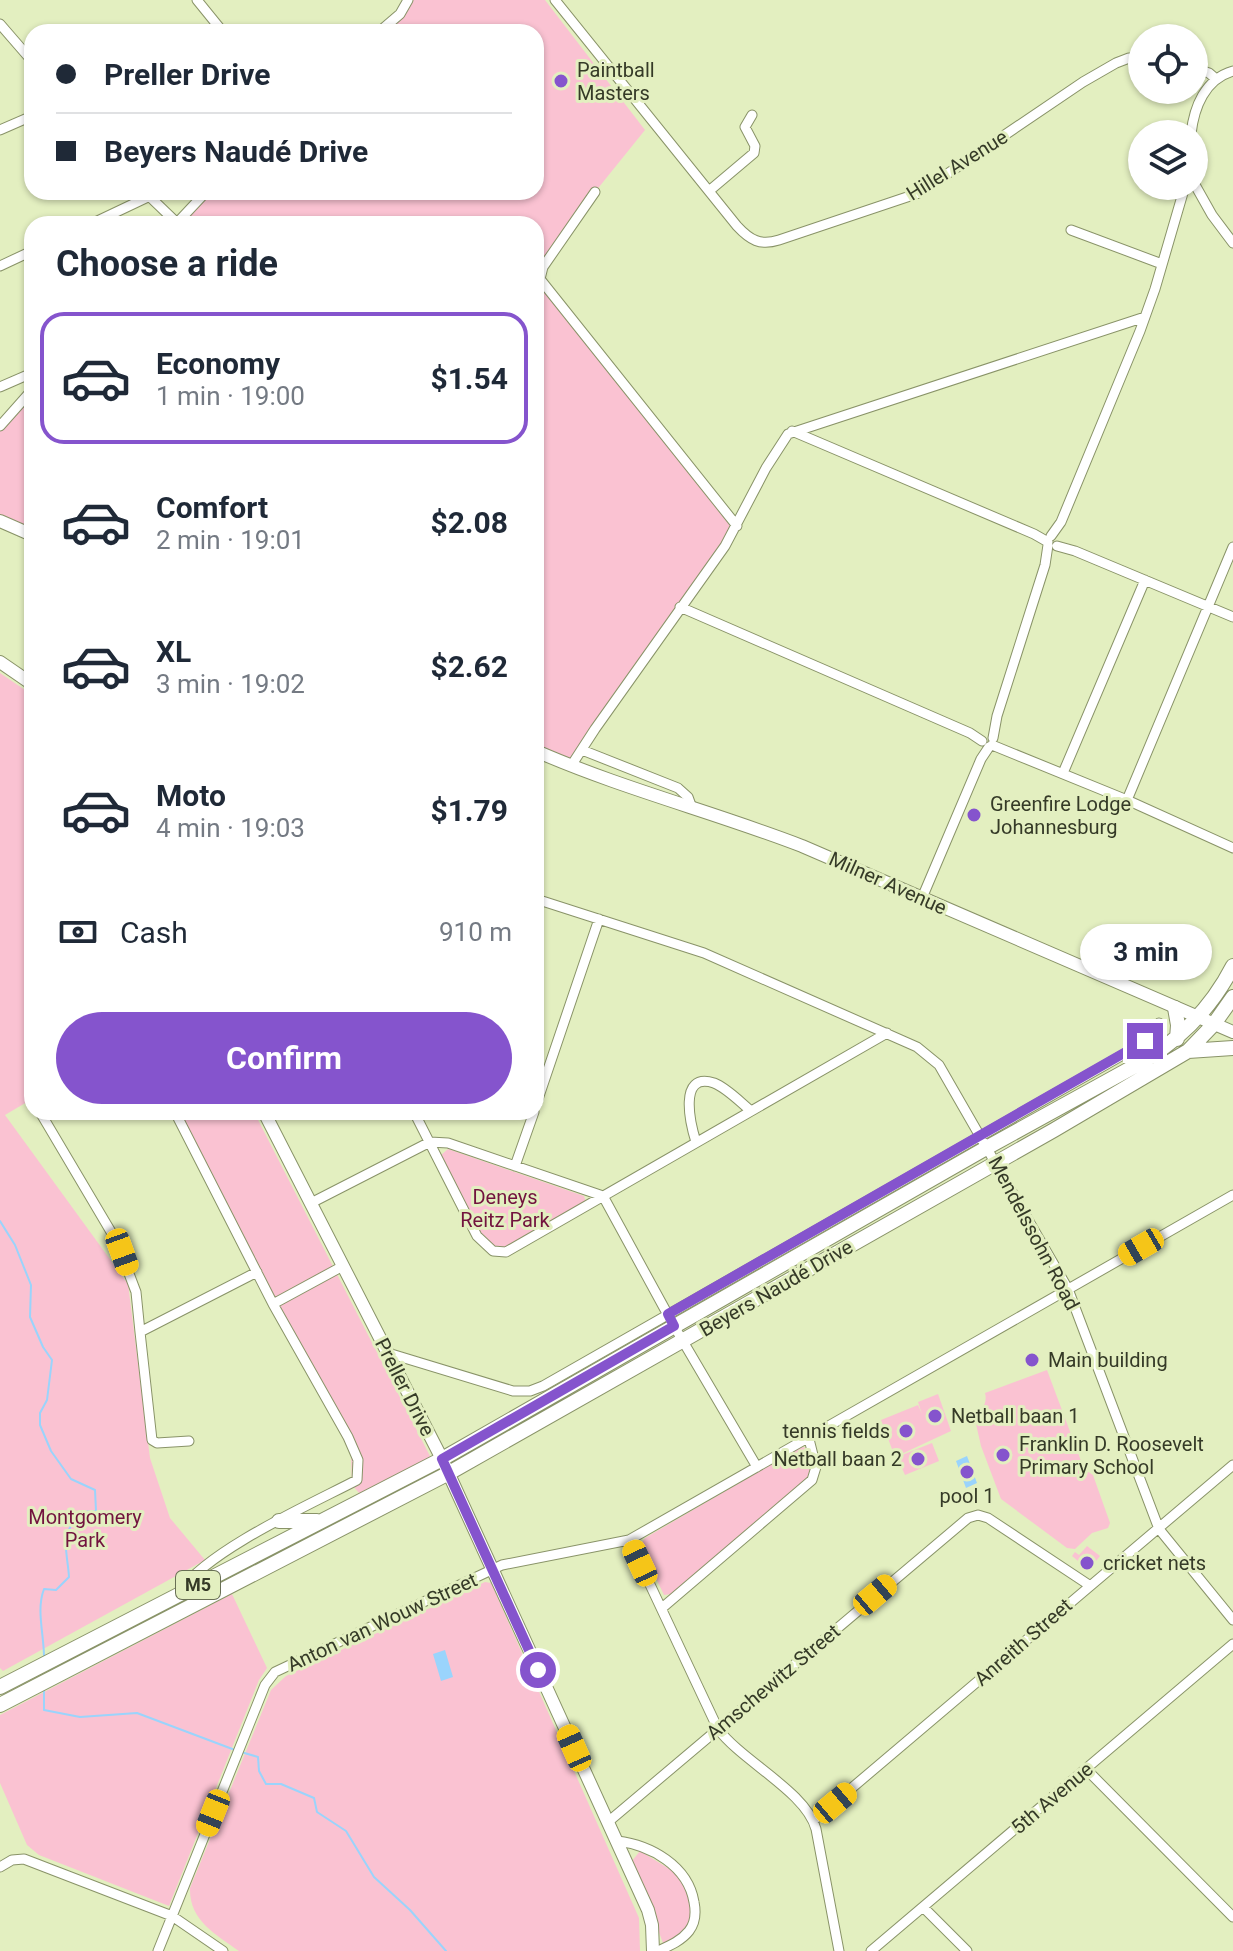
<!DOCTYPE html>
<html lang="en">
<head>
<meta charset="utf-8">
<style>
	:root { --surface:#fff; --page:#f6f6f7; --text:#1f2937; --muted:#747a83; --line:#e0e1e3; --accent:#8554cd }
	body { margin:0; font-family:Roboto,sans-serif; background:var(--page); color:var(--text); height:100vh; display:flex; flex-direction:column; font-size:30px; white-space:nowrap }
	* { box-sizing:border-box; margin:0 }
	p { font-size:26px; color:var(--muted) }
	.icon { flex:none; width:44px; height:44px; fill:none; stroke:currentColor; stroke-width:2; stroke-linecap:round; stroke-linejoin:round }
	.map { position:relative; flex:1; overflow:hidden }
	.side { position:absolute; left:24px; top:216px; width:520px; height:904px; display:flex; flex-direction:column; background:var(--surface); border-radius:24px; box-shadow:0 2px 6px #0004 }
	.side>* { flex:none }
	.top-card { position:absolute; left:24px; top:24px; width:520px; height:176px; border-radius:24px; box-shadow:0 2px 6px #0004; display:grid; align-content:center; height:176px; padding:0 32px; background:var(--surface) }
	.buttons { position:absolute; left:1128px; top:24px; display:grid; gap:16px }
	.buttons a { display:grid; place-items:center; width:80px; height:80px; border-radius:50%; background:var(--surface); box-shadow:0 2px 6px #0004; font-size:40px }
	.end { position:absolute; width:36px; height:36px; margin:-18px; border:10px solid #8554cd; background:#fff; box-shadow:0 0 0 4px #fff }
	.from { border-radius:50% }
	.bubble { position:absolute; height:56px; border-radius:28px; background:var(--surface); box-shadow:0 2px 6px #0004; font-size:26px; font-weight:700; line-height:56px; text-align:center }
	.car { position:absolute; width:24px; height:48px; margin:-24px -12px; border-radius:10px; box-shadow:0 0 6px 2px #0007; background:linear-gradient(#f5c518 24%,#345 0 40%,#f5c518 0 76%,#345 0 86%,#f5c518 0) }
	.top-card b { display:flex; align-items:center; gap:28px; height:76px; font-size:30px }
	.top-card b+b { border-top:2px solid var(--line) }
	.top-card i { width:20px; height:20px; background:var(--text) }
	ul { padding:0; list-style:none }
	li { display:flex; align-items:center; gap:24px; height:132px; margin:0 16px 12px; padding:0 16px; border:4px solid transparent; border-radius:24px }
	li div { flex:1 }
	li b { display:block; font-size:30px }
	li em { font-style:normal; font-weight:700 }
	li.current { border-color:var(--accent) }
	li>.icon { width:72px; height:72px; stroke-width:1.5 }
	h2 { padding:0 32px; font-size:36px; line-height:96px }
	.pay { display:flex; align-items:center; gap:20px; height:88px; padding:0 32px; font-size:30px }
	.pay p { margin-inline-start:auto }
	.primary-button { display:flex; gap:16px; margin-top:auto; padding:16px 32px }
	.primary-button a { flex:1; height:92px; border-radius:48px; background:var(--accent); color:#fff; font-size:32px; font-weight:700; line-height:92px; text-align:center }
	.map>svg:first-child { display:block }
	.green { fill:#fac2d2 }
	.water { fill:#9ad4fc }
	.lines { fill:none; stroke-linecap:round; stroke-linejoin:round }
	.stream { stroke:#9ad4fc; stroke-width:2 }
	.street-casing { stroke:#899368; stroke-width:11 }
	.secondary-casing { stroke:#899368; stroke-width:14 }
	.primary-casing { stroke:#899368; stroke-width:16 }
	.street { stroke:#fff; stroke-width:9 }
	.secondary { stroke:#fff; stroke-width:12 }
	.primary { stroke:#fff; stroke-width:14 }
	.route { stroke:#8554cd; stroke-width:10 }
	.poi-dot { fill:#8554cd; stroke:#e3efc0; stroke-width:3 }
	.labels { text-anchor:middle; stroke-width:6; stroke-linejoin:round; paint-order:stroke }
	.shield { fill:#e3efc0; stroke:#697055; stroke-width:2 }
	.shield-label { font-size:18px; font-weight:bold; fill:#353a27 }
	.poi-label { font-size:20px; fill:#353a27; stroke:#e3efc0; text-anchor:start }
	.street-label { font-size:20px; fill:#353a27; stroke:#e3efc0 }
	.park-label { font-size:20px; fill:#72133e; stroke:#e3efc0 }
</style>
</head>
<body>
<div class="map">
<svg width="1233" height="1951" viewBox="0 0 1233 1951">
	<rect width="100%" height="100%" fill="#e3efc0"/>
	<path class="green" d="M 406,0 L 545,0 L 645,130 L 595,192 L 540,279 L 737,526 L 571,766 L 536,751 L 536,224 L 180,224 L 208,192 L 536,192 L 536,32 L 377,32 L 400,14 Z
		M 32,391 L 32,535 L 0,521 L 0,427 Z
		M 0,673 L 25,690 L 32,698 L 32,1099 L 5,1115 L 128,1284 L 150,1458 L 170,1518 L 205,1560 L 3,1671 L 0,1668 Z
		M 174,1112 L 254,1112 L 433,1462 L 360,1494 L 352,1485 L 351,1455 L 275,1302 Z
		M 448,1149 L 584,1196 L 586,1202 L 515,1248 L 488,1248 L 440,1156 Z
		M 1047,1370 L 1084,1469 L 1093,1475 L 1110,1523 L 1108,1528 L 1092,1533 L 1075,1549 L 1067,1548 L 1001,1499 L 981,1446 L 976,1424 L 971,1424 L 971,1417 C 981,1412 988,1404 985,1393 Z
		M 938,1394 L 951,1431 L 895,1457 L 881,1420 L 918,1405 L 922,1414 L 918,1402 Z
		M 932,1443 L 939,1461 L 905,1475 L 897,1457 Z
		M 801,1447 L 808,1448 L 813,1463 L 812,1475 L 671,1594 L 664,1595 L 642,1549 L 641,1544 L 645,1538 Z
		M 1087,1546 L 1100,1556 L 1089,1570 L 1072,1556 L 1075,1552 L 1079,1555 Z
		M 485,1582 L 491,1583 L 639,1918 L 640,1951 L 239,1951 C 215,1934 189,1920 190,1888 L 271,1690 L 286,1676 Z
		M 232,1594 L 267,1668 L 259,1680 L 169,1906 L 39,1855 L 27,1845 L 0,1783 L 0,1715 Z
		M 640,1851 L 681,1876 L 694,1909 C 688,1926 683,1942 663,1943 L 632,1861 Z"/>
	<path class="water" d="M 967,1456 L 977,1483 L 966,1488 L 956,1461 Z
		M 445,1650 L 453,1677 L 441,1681 L 433,1654 Z"/>
	<g class="lines">
		<path class="stream" d="M 0,1221 L 15,1245 L 31,1285 L 30,1317 L 43,1347 L 52,1360 L 47,1400 L 40,1413 L 40,1425 L 51,1451 L 71,1479 L 95,1490 L 96,1511 L 82,1512 C 58,1536 67,1547 69,1577 L 56,1590 L 44,1589 C 36,1610 44,1634 44,1657
			M 44,1691 L 44,1710 L 80,1717 L 137,1713 L 235,1750
			M 241,1752 L 258,1757 L 259,1771 L 266,1784 L 281,1784 L 314,1798 L 317,1812 L 346,1831 L 374,1877 L 410,1910 L 446,1951"/>
		<defs>
			<path id="street" d="M 197,0 L 223,32
				M 555,0 L 737,226 C 750,240 760,246 779,240 L 919,193 L 1083,82 L 1116,63 L 1129,58 L 1142,58
				M 0,24 L 32,61
				M 379,32 L 400,14 L 408,0
				M 1194,68 L 1209,73 L 1216,79
				M 0,130 L 32,116
				M 1191,134 C 1194,107 1205,79 1233,71
				M 1194,183 L 1212,215 L 1233,243
				M 709,191 L 754,153 L 755,146 L 745,127 L 752,115
				M 595,192 L 543,267 L 540,279 L 737,526
				M 148,195 L 177,223
				M 91,224 L 150,196
				M 176,224 L 206,192
				M 1071,230 L 1162,264
				M 0,266 L 32,251
				M 0,387 L 32,373
				M 0,426 L 32,390
				M 792,431 L 1034,534 L 1048,542
				M 1051,536 L 1061,522 L 1140,331 L 1155,289 L 1185,186
				M 1057,546 L 1075,551 L 1233,617
				M 680,607 L 970,733 L 982,741
				M 993,738 L 997,716 L 1045,565 L 1048,545
				M 992,745 L 1127,800 L 1233,848
				M 582,750 L 678,788 L 688,797 L 692,808
				M 571,766 L 595,729 L 725,546 L 766,468 L 788,434 L 1145,317
				M 1063,773 L 1145,580
				M 1127,800 L 1233,547
				M 922,898 L 981,759 L 989,747
				M 536,899 L 704,953 L 917,1047 L 939,1065 L 1068,1289 L 1159,1529 L 1233,1620
				M 536,1105 L 599,919
				M 40,1112 L 117,1242 L 136,1292 L 140,1332
				M 175,1112 L 273,1304 L 348,1437 L 358,1460 L 357,1480 C 309,1505 210,1549 180,1591
				M 414,1112 L 477,1236 L 493,1251 L 506,1252 L 887,1033
				M 696,1142 C 691,1126 677,1071 714,1083 C 727,1088 740,1102 751,1111
				M 515,1166 L 534,1112
				M 311,1203 L 430,1142 L 448,1143 L 603,1196 L 674,1326 L 757,1467
				M 273,1304 L 343,1266
				M 388,1353 L 513,1391 L 530,1391 L 543,1386 L 1135,1048 L 1159,1023
				M 189,1441 L 157,1443 L 152,1440 L 140,1332 L 257,1272
				M 629,1540 L 718,1729 C 743,1762 806,1792 816,1829 L 839,1951
				M 662,1608 L 812,1480 L 816,1467 L 809,1439
				M 1086,1769 L 1233,1917
				M 814,1820 L 1233,1465
				M 608,1822 L 968,1518 L 978,1515 L 988,1518 L 1089,1585
				M 617,1841 C 651,1845 688,1866 694,1902 C 696,1912 696,1922 689,1931 C 681,1941 669,1946 658,1951
				M 0,1867 L 12,1860 L 24,1859 L 172,1916 L 223,1951
				M 923,1907 L 967,1951
				M 158,1951 L 265,1685 L 275,1672 L 502,1565 L 629,1540 L 1233,1195
				M 871,1951 L 1233,1644"/>
			<path id="secondary" d="M 0,521 L 32,535
				M 0,662 L 32,684
				M 536,751 C 623,789 714,812 802,846 L 1233,1032
				M 264,1112 L 442,1459 L 648,1910 L 652,1925 L 653,1951"/>
			<path id="primary" d="M 1175,1008 L 1178,1025 L 1177,1039
				M 1188,1051 L 1233,1048
				M 279,1521 L 317,1521
				M 0,1687 L 442,1459 L 988,1147 L 1144,1061 C 1183,1037 1212,1007 1233,966
				M 0,1705 L 449,1473 L 1054,1130 L 1188,1051 L 1214,1024 L 1233,997"/>
		</defs>
		<use href="#street" class="street-casing"/>
		<use href="#secondary" class="secondary-casing"/>
		<use href="#primary" class="primary-casing"/>
		<use href="#street" class="street"/>
		<use href="#secondary" class="secondary"/>
		<use href="#primary" class="primary"/>
	</g>
	<g class="lines">
		<path class="route" d="M 538,1670 L 442,1459 L 674,1326 L 668,1314 L 1145,1041"/>
	</g>
	<g class="poi-dot">
		<circle cx="561" cy="81" r="8"/>
		<circle cx="974" cy="815" r="8"/>
		<circle cx="1032" cy="1360" r="8"/>
		<circle cx="935" cy="1416" r="8"/>
		<circle cx="906" cy="1431" r="8"/>
		<circle cx="1003" cy="1455" r="8"/>
		<circle cx="918" cy="1459" r="8"/>
		<circle cx="967" cy="1472" r="8"/>
		<circle cx="1087" cy="1563" r="8"/>
	</g>
	<g class="labels">
		<rect class="shield" x="176" y="1571" width="44" height="28" rx="6"/>
		<g class="shield-label">
			<text x="198" y="1591">M5</text>
		</g>
		<g class="poi-label">
			<text x="577" y="77">Paintball<tspan x="577" dy="23">Masters</tspan></text>
			<text x="990" y="811">Greenfire Lodge<tspan x="990" dy="23">Johannesburg</tspan></text>
			<text x="1048" y="1367">Main building</text>
			<text x="951" y="1423">Netball baan 1</text>
			<text x="890" y="1438" text-anchor="end">tennis fields</text>
			<text x="1019" y="1451">Franklin D. Roosevelt<tspan x="1019" dy="23">Primary School</tspan></text>
			<text x="902" y="1466" text-anchor="end">Netball baan 2</text>
			<text x="967" y="1503" text-anchor="middle">pool 1</text>
			<text x="1103" y="1570">cricket nets</text>
		</g>
		<g class="street-label">
			<text transform="translate(957 165) rotate(-32)" y="7">Hillel Avenue</text>
			<text transform="translate(888 883) rotate(24)" y="7">Milner Avenue</text>
			<text transform="translate(1034 1233) rotate(62)" y="7">Mendelssohn Road</text>
			<text transform="translate(776 1288) rotate(-30)" y="7">Beyers Naudé Drive</text>
			<text transform="translate(405 1387) rotate(63)" y="7">Preller Drive</text>
			<text transform="translate(382 1622) rotate(-25)" y="7">Anton van Wouw Street</text>
			<text transform="translate(1023 1642) rotate(-41)" y="7">Anreith Street</text>
			<text transform="translate(773 1682) rotate(-40)" y="7">Amschewitz Street</text>
			<text transform="translate(1052 1798) rotate(-40)" y="7">5th Avenue</text>
		</g>
		<g class="park-label">
			<text x="505" y="1204">Deneys<tspan x="505" dy="23">Reitz Park</tspan></text>
			<text x="85" y="1524">Montgomery<tspan x="85" dy="23">Park</tspan></text>
		</g>
	</g>
</svg>
<div class="buttons">
<a><svg class="icon" aria-label="locate" viewBox="0 0 24 24"><circle cx="12" cy="12" r="6"/><path d="M12 2v4M12 18v4M2 12h4M18 12h4"/></svg></a>
<a><svg class="icon" aria-label="layers" viewBox="0 0 24 24"><path d="M12 4l9 5-9 5-9-5zM3 14l9 5 9-5"/></svg></a>
</div>
<i class="end from" style="left:538px;top:1670px"></i>
<i class="end" style="left:1145px;top:1041px"></i>
<div class="bubble" style="left:1080px;top:924px;width:132px">3 min</div>
<i class="car" style="left:1141px;top:1247px;rotate:240deg"></i>
<i class="car" style="left:122px;top:1252px;rotate:160deg"></i>
<i class="car" style="left:640px;top:1563px;rotate:335deg"></i>
<i class="car" style="left:875px;top:1595px;rotate:50deg"></i>
<i class="car" style="left:574px;top:1748px;rotate:336deg"></i>
<i class="car" style="left:835px;top:1803px;rotate:50deg"></i>
<i class="car" style="left:213px;top:1813px;rotate:202deg"></i>
<div class="top-card">
<b><i class="from"></i>Preller Drive</b>
<b><i></i>Beyers Naudé Drive</b>
</div>
<section class="side">
<h2>Choose a ride</h2>
<ul>
<li class="current"><svg class="icon" aria-label="car" viewBox="0 0 24 24"><path d="M5 17H2v-5l4-1 3-4h7l3 4 3 1v5h-3M9 17h6M6 11h13"/><circle cx="7" cy="17" r="2"/><circle cx="17" cy="17" r="2"/></svg><div><b>Economy</b><p>1 min · 19:00</p></div><em>$1.54</em></li>
<li><svg class="icon" aria-label="car" viewBox="0 0 24 24"><path d="M5 17H2v-5l4-1 3-4h7l3 4 3 1v5h-3M9 17h6M6 11h13"/><circle cx="7" cy="17" r="2"/><circle cx="17" cy="17" r="2"/></svg><div><b>Comfort</b><p>2 min · 19:01</p></div><em>$2.08</em></li>
<li><svg class="icon" aria-label="car" viewBox="0 0 24 24"><path d="M5 17H2v-5l4-1 3-4h7l3 4 3 1v5h-3M9 17h6M6 11h13"/><circle cx="7" cy="17" r="2"/><circle cx="17" cy="17" r="2"/></svg><div><b>XL</b><p>3 min · 19:02</p></div><em>$2.62</em></li>
<li><svg class="icon" aria-label="car" viewBox="0 0 24 24"><path d="M5 17H2v-5l4-1 3-4h7l3 4 3 1v5h-3M9 17h6M6 11h13"/><circle cx="7" cy="17" r="2"/><circle cx="17" cy="17" r="2"/></svg><div><b>Moto</b><p>4 min · 19:03</p></div><em>$1.79</em></li>
</ul>
<div class="pay"><svg class="icon" aria-label="cash" viewBox="0 0 24 24"><path d="M3 7h18v10H3z"/><circle cx="12" cy="12" r="2"/></svg>Cash<p>910 m</p></div>
<div class="primary-button"><a>Confirm</a></div>
</section>
</div>
</body>
</html>
